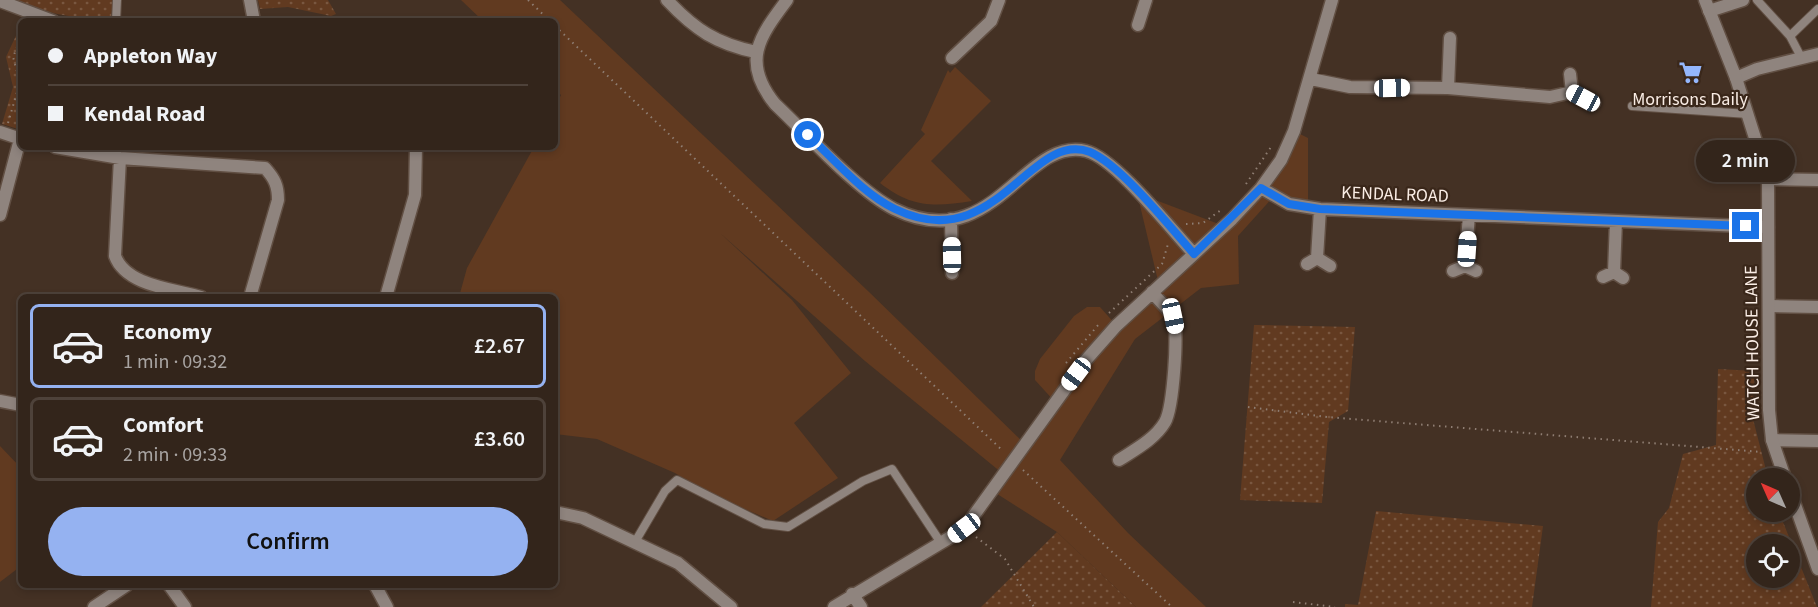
<!DOCTYPE html>
<html lang="en">
<head>
<meta charset="utf-8">
<style>
	:root { --surface:#33251b; --page:#3b2d24; --text:#f1f3f6; --muted:#a9a5a3; --line:#4e423a; --accent:#95b2f1 }
	body { margin:0; font-family:"Source Sans 3",sans-serif; background:var(--page); color:var(--text); height:100vh; display:flex; flex-direction:column; font-size:22px; white-space:nowrap }
	* { box-sizing:border-box; margin:0 }
	p { font-size:20px; color:var(--muted) }
	.icon { flex:none; width:33px; height:33px; fill:none; stroke:currentColor; stroke-width:2; stroke-linecap:round; stroke-linejoin:round }
	.map { position:relative; flex:1; overflow:hidden }
	.side { position:absolute; left:18px; top:294px; width:540px; height:294px; display:flex; flex-direction:column; background:var(--surface); border-radius:9px; box-shadow:0 3px 9px #0003,0 0 0 2px var(--line) }
	.side>* { flex:none }
	.hud { position:absolute; left:18px; top:18px; width:540px; height:132px; border-radius:9px; box-shadow:0 3px 9px #0003,0 0 0 2px var(--line); display:grid; align-content:center; height:132px; padding:0 30px; background:var(--surface) }
	.needle { width:39px; rotate:315deg }
	.controls { position:absolute; left:1746px; top:468px; display:grid; gap:12px }
	.controls a { display:grid; place-items:center; width:54px; height:54px; border-radius:50%; background:var(--surface); box-shadow:0 3px 9px #0003,0 0 0 2px var(--line); font-size:30px }
	.end { position:absolute; width:27px; height:27px; margin:-14px; border:8px solid #1a73e8; background:#fff; box-shadow:0 0 0 3px #fff }
	.from { border-radius:50% }
	.bubble { position:absolute; height:42px; border-radius:21px; background:var(--surface); box-shadow:0 3px 9px #0003,0 0 0 2px var(--line); font-size:20px; font-weight:600; line-height:42px; text-align:center }
	.car { position:absolute; width:18px; height:36px; margin:-18px -9px; border-radius:8px; box-shadow:0 0 4px 2px #0007; background:linear-gradient(#fff 24%,#345 0 40%,#fff 0 76%,#345 0 86%,#fff 0) }
	.hud b { display:flex; align-items:center; gap:21px; height:57px; font-size:22px }
	.hud b+b { border-top:2px solid var(--line) }
	.hud i { width:15px; height:15px; background:var(--text) }
	ul { padding:10px 0 0; list-style:none }
	li { display:flex; align-items:center; gap:18px; height:84px; margin:0 12px 9px; padding:0 18px; border:3px solid var(--line); border-radius:9px }
	li div { flex:1 }
	li b { display:block; font-size:22px }
	li em { font-style:normal; font-weight:600 }
	li.on { border-color:var(--accent) }
	li>.icon { width:54px; height:54px; stroke-width:1.5 }
	.action { display:flex; gap:12px; margin-top:auto; padding:12px 30px }
	.action a { flex:1; height:69px; border-radius:36px; background:var(--accent); color:#111; font-size:24px; font-weight:600; line-height:69px; text-align:center }
	.map>svg:first-child { display:block }
	.grass { fill:url(#grass-dots); fill-rule:evenodd }
	.park { fill:#613a20 }
	.lines { fill:none; stroke-linecap:round; stroke-linejoin:round }
	.service-casing { stroke:#614f43; stroke-width:10 }
	.minor-casing { stroke:#614f43; stroke-width:15 }
	.tertiary-casing { stroke:#614f43; stroke-width:15 }
	.path { stroke:#8f7e73; stroke-width:2; stroke-dasharray:1.5 4.5; stroke-linecap:butt }
	.service { stroke:#8f847e; stroke-width:8 }
	.minor { stroke:#8f847e; stroke-width:12 }
	.tertiary { stroke:#8f847e; stroke-width:12 }
	.route { stroke:#1a73e8; stroke-width:8 }
	.labels { text-anchor:middle; stroke-width:4.5; stroke-linejoin:round; paint-order:stroke }
	.poi-label { font-size:18px; fill:#faede5; stroke:#3a271a }
	.street-label { font-size:18px; fill:#faede5; stroke:#3a271a }
</style>
</head>
<body>
<div class="map">
<svg width="1818" height="607" viewBox="0 0 1818 607">
	<defs>
		<pattern id="grass-dots" width="8" height="8" patternUnits="userSpaceOnUse" patternTransform="scale(1.5)"><rect width="8" height="8" fill="#613a20"/><path d="M2 2h.1M6 6h.1" fill="none" stroke="#795740" stroke-width="1.8" stroke-linecap="round"/></pattern>
	</defs>
	<rect width="100%" height="100%" fill="#443124"/>
	<path class="grass" d="M 15,0 L 113,0 L 111,19 C 72,18 51,15 15,0 Z
		M 258,0 L 328,0 L 336,14 L 331,16 L 288,7 L 260,9 Z
		M 21,25 L 21,130 L 2,124 L 13,87 L 6,57 Z
		M 1254,325 L 1355,327 L 1348,411 L 1329,422 L 1322,503 L 1240,500 Z
		M 1718,369 L 1755,371 L 1752,415 L 1768,478 L 1756,478 L 1756,512 L 1779,512 L 1817,607 L 1651,607 L 1658,522 L 1669,508 L 1683,454 L 1716,445 ZM 1790,544 L 1790,578 L 1756,578 L 1756,544 Z
		M 1376,511 L 1543,526 L 1532,607 L 1345,607 L 1345,604 L 1358,605 Z
		M 1057,532 L 1136,607 L 981,607 Z"/>
	<path class="park" d="M 461,0 L 560,0 L 868,291 L 1024,443 L 1055,402 L 1035,380 L 1035,371 L 1040,359 L 1074,316 L 1087,307 L 1100,307 L 1116,325 L 1159,285 L 1137,193 L 1224,226 L 1294,131 L 1308,138 L 1308,207 L 1274,196 L 1238,236 L 1239,284 L 1201,288 L 1135,339 L 1060,460 L 1128,533 L 1206,607 L 1136,607 L 1057,532 L 991,490 L 1002,473 L 865,361 L 720,233 L 792,300 L 851,373 L 794,423 L 838,478 L 773,521 L 712,495 L 675,473 L 597,439 L 555,434 L 555,297 L 459,297 L 467,268 L 534,147 L 555,147 L 555,107 L 561,95 L 555,89 L 555,21 L 483,21 Z
		M 955,67 L 991,101 L 931,161 L 972,201 C 934,207 912,208 880,183 L 925,134 L 921,130 L 948,70 L 950,73 Z
		M 0,446 L 21,468 L 21,566 L 0,582 Z"/>
	<g class="lines">
		<defs>
			<path id="service" d="M 1757,0 L 1790,36 L 1801,57
				M 116,21 L 117,0
				M 1790,36 L 1818,9
				M 1632,106 L 1748,114
				M 635,542 L 665,491 L 677,480 L 764,524 L 788,527 L 863,481 L 892,469 L 941,543"/>
			<path id="minor" d="M 250,0 L 254,21
				M 667,0 C 695,30 717,44 756,52
				M 787,0 C 759,37 741,62 775,104 C 807,134 857,190 894,209 C 994,258 1023,136 1086,151 C 1115,158 1171,229 1194,254
				M 0,1 L 53,21
				M 1709,11 L 1743,0
				M 1138,25 L 1146,0
				M 952,58 L 991,21 L 999,0
				M 1570,74 L 1572,92 L 1594,103
				M 1736,78 L 1757,69 L 1818,54
				M 1311,79 L 1350,87 L 1448,88 L 1550,97 L 1572,92
				M 1448,88 L 1450,38
				M 0,132 L 21,139
				M 55,147 L 120,158 L 265,168 C 275,179 278,186 278,200 L 250,297
				M 120,158 L 115,256 C 126,286 174,289 201,297
				M 1768,179 L 1818,180
				M 1261,188 L 1289,204 L 1320,209 L 1768,227
				M 0,215 L 20,139
				M 951,219 L 952,273
				M 1317,258 L 1320,209
				M 1307,264 L 1317,258 L 1330,266
				M 1465,266 L 1469,215
				M 1453,271 L 1465,266 L 1476,271
				M 1614,272 L 1616,221
				M 1603,277 L 1614,272 L 1623,278
				M 386,297 L 415,195 L 416,147
				M 1770,306 L 1818,307
				M 0,401 L 21,405
				M 1772,440 L 1818,441
				M 1119,460 C 1136,449 1155,439 1165,422 C 1173,408 1179,331 1173,317 C 1168,308 1158,300 1152,292
				M 555,512 L 583,518 L 678,563 L 731,607
				M 169,585 L 185,607
				M 375,585 L 387,607
				M 852,594 L 861,607
				M 94,607 L 127,585
				M 834,607 L 964,529 L 1086,360 L 1116,326 L 1232,219 L 1261,188 L 1281,160 L 1294,131 L 1332,0"/>
			<path id="tertiary" d="M 1705,0 L 1736,78 L 1768,179 L 1769,410 L 1772,440 L 1785,478
				M 1790,491 L 1818,569"/>
		</defs>
		<use href="#service" class="service-casing"/>
		<use href="#minor" class="minor-casing"/>
		<use href="#tertiary" class="tertiary-casing"/>
		<path class="path" d="M 528,0 L 550,21
			M 555,26 L 1003,451
			M 8,123 L 20,82 L 13,57 L 21,38
			M 1246,184 L 1271,147
			M 1186,224 L 1203,223 L 1221,210
			M 1109,313 L 1162,264 L 1168,244
			M 1066,363 L 1099,324
			M 1248,407 L 1327,417 L 1762,452
			M 1023,470 L 1172,607
			M 976,537 L 1005,559 L 1034,607
			M 1293,602 L 1335,607"/>
		<use href="#service" class="service"/>
		<use href="#minor" class="minor"/>
		<use href="#tertiary" class="tertiary"/>
	</g>
	<g class="lines">
		<path class="route" d="M 808,135 C 835,160 862,193 895,209 C 996,258 1030,129 1090,152 C 1121,165 1170,227 1194,254 L 1261,188 L 1289,204 L 1320,209 L 1746,226"/>
	</g>
	<defs>
		<symbol id="supermarket-bare" viewBox="-9 -9 18 18"><path d="M-6-5.5h2.5l.6 2H6L4.5 2H-2.5L-4.4-4H-6ZM-1.5 3.2a1.3 1.3 0 1 0 .1 0ZM3 3.2a1.3 1.3 0 1 0 .1 0Z" fill="#94b7fd" stroke="#3a271a" stroke-width="2.5" paint-order="stroke"/></symbol>
	</defs>
	<g fill-rule="evenodd">
		<use href="#supermarket-bare" x="1674" y="56" width="33" height="33"/>
	</g>
	<g class="labels">
		<g class="poi-label">
			<text x="1690" y="105">Morrisons Daily</text>
		</g>
		<g class="street-label">
			<text transform="translate(1395 194) rotate(2)" y="6">KENDAL ROAD</text>
			<text transform="translate(1752 343) rotate(-91)" y="6">WATCH HOUSE LANE</text>
		</g>
	</g>
</svg>
<div class="controls">
<a><svg class="needle" viewBox="-14 -14 28 28"><path d="M0-13l5 13h-10z" fill="#e53935"/><path d="M0 13l5-13h-10z" fill="#a9a5a3"/></svg></a>
<a><svg class="icon" aria-label="locate" viewBox="0 0 24 24"><circle cx="12" cy="12" r="6"/><path d="M12 2v4M12 18v4M2 12h4M18 12h4"/></svg></a>
</div>
<i class="end from" style="left:808px;top:135px"></i>
<i class="end" style="left:1746px;top:226px"></i>
<div class="bubble" style="left:1696px;top:140px;width:99px">2 min</div>
<i class="car" style="left:1392px;top:88px;rotate:89deg"></i>
<i class="car" style="left:1583px;top:98px;rotate:298deg"></i>
<i class="car" style="left:1467px;top:249px;rotate:4deg"></i>
<i class="car" style="left:952px;top:255px;rotate:359deg"></i>
<i class="car" style="left:1173px;top:316px;rotate:168deg"></i>
<i class="car" style="left:1076px;top:374px;rotate:217deg"></i>
<i class="car" style="left:964px;top:528px;rotate:233deg"></i>
<div class="hud">
<b><i class="from"></i>Appleton Way</b>
<b><i></i>Kendal Road</b>
</div>
<section class="side">
<ul>
<li class="on"><svg class="icon" aria-label="car" viewBox="0 0 24 24"><path d="M5 17H2v-5l4-1 3-4h7l3 4 3 1v5h-3M9 17h6M6 11h13"/><circle cx="7" cy="17" r="2"/><circle cx="17" cy="17" r="2"/></svg><div><b>Economy</b><p>1 min · 09:32</p></div><em>£2.67</em></li>
<li><svg class="icon" aria-label="car" viewBox="0 0 24 24"><path d="M5 17H2v-5l4-1 3-4h7l3 4 3 1v5h-3M9 17h6M6 11h13"/><circle cx="7" cy="17" r="2"/><circle cx="17" cy="17" r="2"/></svg><div><b>Comfort</b><p>2 min · 09:33</p></div><em>£3.60</em></li>
</ul>
<div class="action"><a>Confirm</a></div>
</section>
</div>
</body>
</html>
